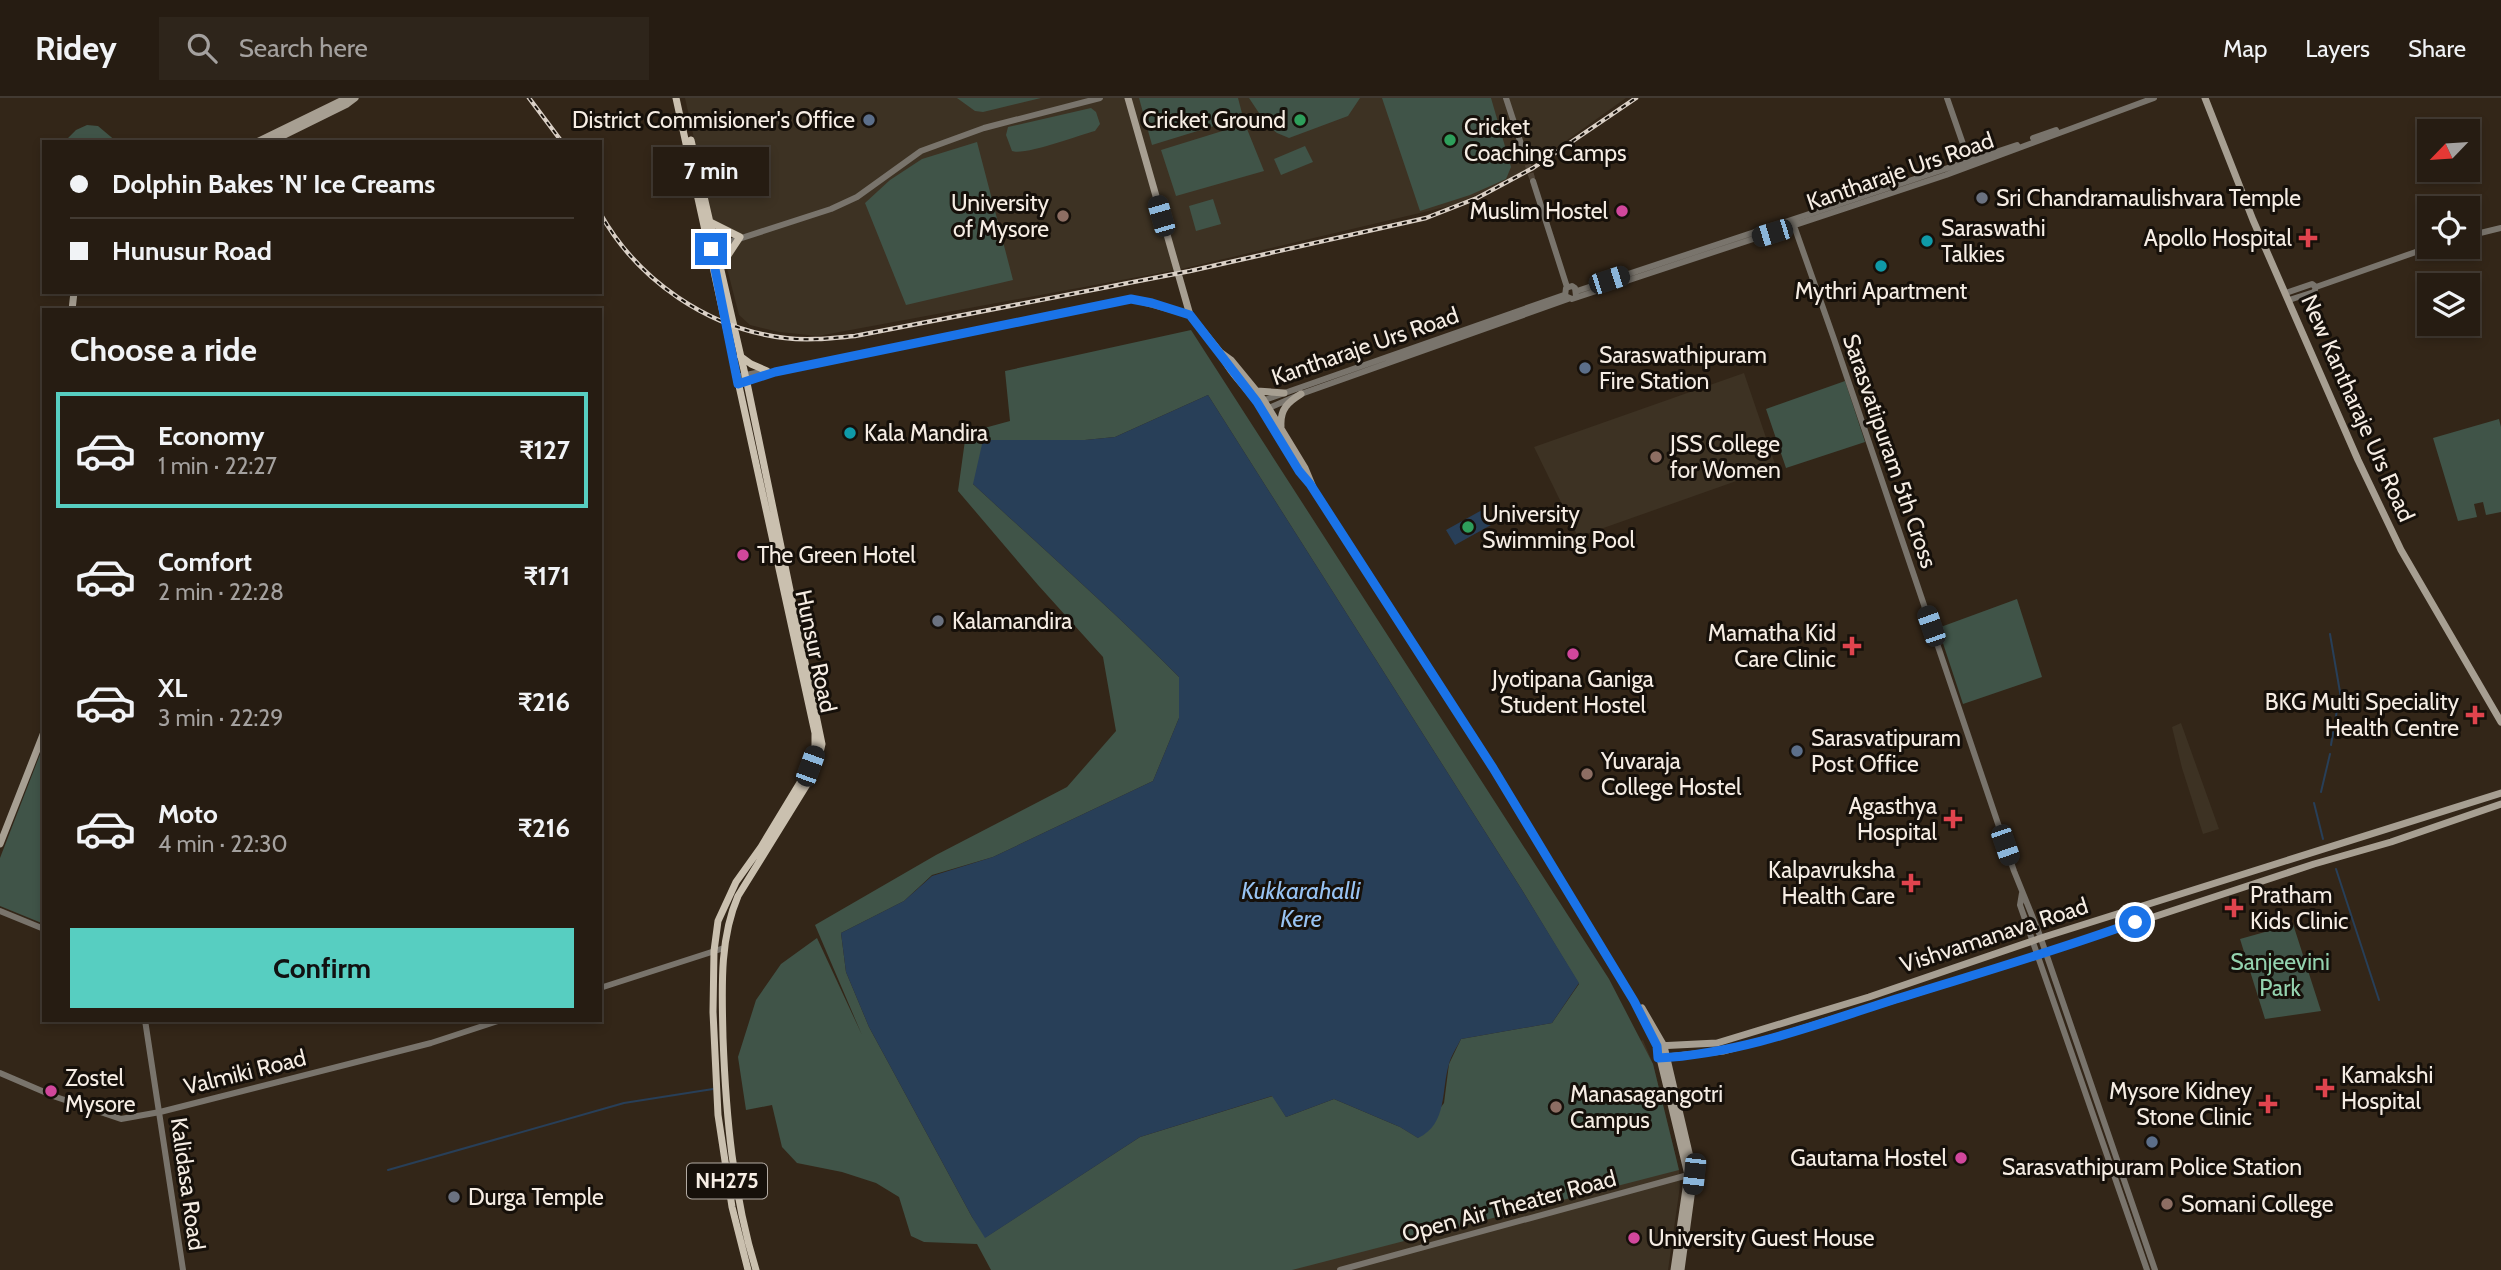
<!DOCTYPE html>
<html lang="en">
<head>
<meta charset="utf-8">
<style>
	:root { --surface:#261c12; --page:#2e251b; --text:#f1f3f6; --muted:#a4a19f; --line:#423a32; --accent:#57cec1 }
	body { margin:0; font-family:Cabin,sans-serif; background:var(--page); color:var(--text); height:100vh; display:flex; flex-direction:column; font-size:26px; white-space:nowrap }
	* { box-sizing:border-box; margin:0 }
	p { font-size:23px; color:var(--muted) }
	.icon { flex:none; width:38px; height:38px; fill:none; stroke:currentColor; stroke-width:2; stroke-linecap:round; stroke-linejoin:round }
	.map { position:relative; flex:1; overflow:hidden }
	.details { position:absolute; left:42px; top:210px; width:560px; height:714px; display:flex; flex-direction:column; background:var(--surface); border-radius:0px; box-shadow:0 4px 10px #0003,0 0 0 2px var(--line) }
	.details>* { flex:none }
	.banner { position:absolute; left:42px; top:42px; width:560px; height:154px; border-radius:0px; box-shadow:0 4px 10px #0003,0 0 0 2px var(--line); display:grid; align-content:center; height:154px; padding:0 28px; background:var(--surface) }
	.needle { width:46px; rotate:245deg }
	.controls { position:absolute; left:2417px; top:21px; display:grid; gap:14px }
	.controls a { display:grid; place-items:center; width:63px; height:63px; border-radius:0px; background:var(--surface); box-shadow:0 4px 10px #0003,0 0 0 2px var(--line); font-size:35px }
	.end { position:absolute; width:32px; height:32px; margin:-16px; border:9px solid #1a73e8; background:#fff; box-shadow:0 0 0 4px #fff }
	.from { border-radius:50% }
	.bubble { position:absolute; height:49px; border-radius:0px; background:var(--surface); box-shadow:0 4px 10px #0003,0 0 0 2px var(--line); font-size:23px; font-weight:700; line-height:49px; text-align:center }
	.car { position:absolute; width:21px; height:42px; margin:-21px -10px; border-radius:9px; box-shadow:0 0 5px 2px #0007; background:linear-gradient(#222 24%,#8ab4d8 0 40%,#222 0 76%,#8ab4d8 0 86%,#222 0) }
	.banner b { display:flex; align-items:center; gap:24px; height:66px; font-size:26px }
	.banner b+b { border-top:2px solid var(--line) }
	.banner i { width:18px; height:18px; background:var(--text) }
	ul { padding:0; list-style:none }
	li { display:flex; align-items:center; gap:21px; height:116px; margin:0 14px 10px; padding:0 14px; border:4px solid transparent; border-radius:0px }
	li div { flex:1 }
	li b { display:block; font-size:26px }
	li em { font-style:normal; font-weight:700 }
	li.on { border-color:var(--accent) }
	li>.icon { width:63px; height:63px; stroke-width:1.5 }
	h2 { padding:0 28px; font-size:32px; line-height:84px }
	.button { display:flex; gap:14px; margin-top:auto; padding:14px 28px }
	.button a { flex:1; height:80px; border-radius:0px; background:var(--accent); color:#111; font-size:28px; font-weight:700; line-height:80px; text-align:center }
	header { display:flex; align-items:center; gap:42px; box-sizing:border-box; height:98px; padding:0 35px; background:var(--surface); border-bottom:2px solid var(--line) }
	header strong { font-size:33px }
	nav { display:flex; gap:38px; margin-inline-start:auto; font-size:24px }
	.search { width:490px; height:63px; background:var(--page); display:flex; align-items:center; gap:18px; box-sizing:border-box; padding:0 24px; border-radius:0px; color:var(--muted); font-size:26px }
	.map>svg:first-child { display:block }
	.education { fill:#3d3223 }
	.green { fill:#405448; fill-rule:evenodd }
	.water { fill:#283f58 }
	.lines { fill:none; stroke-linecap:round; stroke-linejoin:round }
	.stream { stroke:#283f58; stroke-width:2 }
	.tertiary-tunnel { stroke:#504437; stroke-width:6; stroke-dasharray:6 3; stroke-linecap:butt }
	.tertiary { stroke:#79746c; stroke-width:6 }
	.secondary { stroke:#a79f92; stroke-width:7 }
	.primary { stroke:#cac0af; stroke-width:7 }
	.rail-casing { stroke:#dad0c6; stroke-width:4.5 }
	.rail { stroke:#16100a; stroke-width:2; stroke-dasharray:5; stroke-linecap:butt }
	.route { stroke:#1a73e8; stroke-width:9 }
	.service-dot { fill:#5c6f8a; stroke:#16100a; stroke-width:2.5 }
	.leisure-dot { fill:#2e9e5b; stroke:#16100a; stroke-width:2.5 }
	.worship-dot { fill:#6b7280; stroke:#16100a; stroke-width:2.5 }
	.hotel-dot { fill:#d1479c; stroke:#16100a; stroke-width:2.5 }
	.education-dot { fill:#8d6e63; stroke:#16100a; stroke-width:2.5 }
	.health-dot { fill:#e0444e; stroke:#16100a; stroke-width:2.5 }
	.culture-dot { fill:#0f9aa8; stroke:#16100a; stroke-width:2.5 }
	.labels { text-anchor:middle; stroke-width:6; stroke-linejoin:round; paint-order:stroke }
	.shield { fill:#16100a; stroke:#b3aba3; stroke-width:2 }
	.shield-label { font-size:21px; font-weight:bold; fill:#f6ede4 }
	.poi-label { font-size:23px; fill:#f6ede4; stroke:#16100a; text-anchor:start }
	.street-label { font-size:23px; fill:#f6ede4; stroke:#16100a }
	.park-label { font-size:23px; fill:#94d3af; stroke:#16100a }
	.water-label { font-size:24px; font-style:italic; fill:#98c3f3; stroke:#16100a }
</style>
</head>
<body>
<header>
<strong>Ridey</strong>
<div class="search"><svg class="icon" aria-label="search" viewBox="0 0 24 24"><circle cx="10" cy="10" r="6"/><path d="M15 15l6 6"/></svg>Search here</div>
<nav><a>Map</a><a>Layers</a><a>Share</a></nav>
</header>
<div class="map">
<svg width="2501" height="1172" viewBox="0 0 2501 1172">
	<rect width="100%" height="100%" fill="#332618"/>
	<path class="education" d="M 685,0 L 1626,0 L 1514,80 L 1454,107 L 1181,171 L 818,238 L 779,234 L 750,227 L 739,217 L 719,139 L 716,139 Z
		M 1744,275 L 1776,369 L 1578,439 L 1534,349 Z
		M 2181,625 L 2219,731 L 2203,736 L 2182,670 L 2172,629 Z
		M 1643,942 L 1653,966 L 1679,1072 L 1680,1088 L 1668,1172 L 991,1172 Z"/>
	<path class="green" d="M 957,0 L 1041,0 L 983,14 L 975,13 Z
		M 1139,0 L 1238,0 L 1243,19 L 1152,47 Z
		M 1249,0 L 1360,0 L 1348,18 L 1289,40 L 1277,35 L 1267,27 Z
		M 1382,0 L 1491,0 L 1511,69 L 1506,81 L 1470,97 L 1420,113 Z
		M 1091,10 L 1096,14 L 1100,26 L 1095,33 C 1079,37 1024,58 1012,53 L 1006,37 L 1008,29 Z
		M 1245,26 L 1264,73 L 1176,98 L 1161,52 Z
		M 87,27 L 98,28 L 117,44 L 64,44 L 76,32 Z
		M 977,44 L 1013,182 L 906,207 L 865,105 L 890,82 L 922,61 Z
		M 1305,48 L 1313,64 L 1281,77 L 1274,61 Z
		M 1213,101 L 1221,126 L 1196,133 L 1189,108 Z
		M 1191,232 L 1609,881 L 1653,966 L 1679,1072 L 1292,1172 L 991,1172 L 977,1146 L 924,1144 L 911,1138 L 899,1099 L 876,1085 L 842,1074 L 797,1065 L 782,1049 L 772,1007 L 746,1012 L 738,959 L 756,902 L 781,866 L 817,840 L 862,937 L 815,827 L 936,757 L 1067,689 L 1116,633 L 1103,559 L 1038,487 L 958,393 L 966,335 L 1010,323 L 1005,273 ZM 1208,297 L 1522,792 L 1579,886 L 1552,925 L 1461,941 L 1449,966 L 1444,1005 L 1418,1040 L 1400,1029 L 1334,1001 L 1286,1019 L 1273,998 L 1140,1039 L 986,1139 L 972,1119 L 869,929 L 846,874 L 841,835 L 904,803 L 932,777 L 993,759 L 1153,683 L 1179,620 L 1179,579 C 1113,512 1042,450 973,386 L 1085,342 L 1115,339 Z
		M 1845,283 L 1865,344 L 1786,370 L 1766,311 Z
		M 2499,321 L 2501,329 L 2501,414 L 2486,417 L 2483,404 L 2474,406 L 2477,419 L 2458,423 L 2433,340 Z
		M 2017,501 L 2042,579 L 1963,606 L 1938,530 Z
		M 44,646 L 44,826 L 0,808 L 0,760 Z
		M 2293,826 L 2321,913 L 2265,921 L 2240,841 Z"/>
	<path class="water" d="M 1208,297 L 1522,792 L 1579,885 L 1552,925 L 1461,941 C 1457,949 1451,958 1449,966 C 1441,992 1448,1026 1418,1040 L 1400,1029 L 1334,1001 L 1286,1019 L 1272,998 L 1140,1039 L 985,1140 L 972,1119 L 869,929 L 846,874 L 841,835 L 904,803 L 932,778 L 993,759 L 1153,683 L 1179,620 L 1179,579 C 1113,512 1042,450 973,386 L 983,342 L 1085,342 L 1115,339 Z
		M 1482,412 L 1491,427 L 1455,447 L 1446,432 Z"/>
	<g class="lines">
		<path class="stream" d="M 2330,536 L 2341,600
			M 2331,647 L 2337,612
			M 2321,694 L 2330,656
			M 2314,705 L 2323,741
			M 2336,771 L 2379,902
			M 388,1072 L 624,1005 L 713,991"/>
		<path class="tertiary-tunnel" d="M 1525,58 L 1533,83"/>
		<path class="tertiary" d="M 1506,0 L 1525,58
			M 1947,0 L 1970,66
			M 2033,40 L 2056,32
			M 1533,83 L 1567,189
			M 1792,122 L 1834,241 L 2014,773 L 2039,835 L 2155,1172
			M 2468,138 L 2501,130
			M 714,149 L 831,111 L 857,99 L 921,53 L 984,30 L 1100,0
			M 1577,193 L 2017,47
			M 2286,195 L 2312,186 L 2316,189
			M 1576,198 L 1575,190 L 1572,188 L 1566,190 L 1565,198 L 1572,201 L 1946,77 L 2154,0
			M 2289,202 L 2314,194 L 2316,189 L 2430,149
			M 736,279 L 766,273
			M 742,286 L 775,274 L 1131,201 L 1190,217
			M 1259,304 L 1564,197
			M 1264,312 L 1301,296 L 1568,201
			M 2022,795 L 2020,807 L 2147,1172
			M 0,813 L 44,831
			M 600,890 L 724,850
			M 145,922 L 183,1172
			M 0,975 L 56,999 L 121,1021 L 160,1014 L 431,945 L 501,922
			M 1340,1172 L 1688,1077"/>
		<path class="secondary" d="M 1128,0 L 1190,217 L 1220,254 L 1231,262 L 1263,301 L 1305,370 L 1315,394 L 1493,670 L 1634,903 L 1657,948 L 1688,1077 L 1674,1172
			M 2205,0 L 2253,122 L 2358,362 L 2401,452 L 2501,624
			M 257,44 L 347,0
			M 270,44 L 347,6 L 355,0
			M 72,212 L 74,194
			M 1221,255 C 1229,275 1247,290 1260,308 C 1277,333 1289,361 1308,383
			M 1257,293 L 1284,295
			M 1281,328 C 1280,311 1288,304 1301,296
			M 0,746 L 44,634
			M 1642,910 L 1664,948 L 1694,1076 L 1681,1172
			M 1657,948 L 1717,945 L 1869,899 L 2044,839 L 2501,695
			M 1658,960 L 1723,953 L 1782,937 L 2038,857 L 2314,766 L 2391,744 L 2501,706"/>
		<path class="primary" d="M 676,0 L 815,635 L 815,654 L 810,668 L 761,749 L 736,784 L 718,823 L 714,853 L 713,914 L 718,1017 L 732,1109 L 748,1172
			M 691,42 L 747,285 L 822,646 L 816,672 L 738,798 C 719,842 722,892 723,940 C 726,1018 733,1097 756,1172
			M 710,124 L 740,139 L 721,168
			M 740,258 L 751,266 L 767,273"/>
		<defs>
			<path id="rail" d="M 529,0 L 562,44
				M 600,115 C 638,183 709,231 785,240 C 809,243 832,240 855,238 L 1190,173 L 1426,120 L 1477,100 L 1533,70 L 1636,0"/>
		</defs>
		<use href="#rail" class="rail-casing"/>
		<use href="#rail" class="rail"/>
	</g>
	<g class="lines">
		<path class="route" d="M 711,151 L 738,286 L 775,274 L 1131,201 L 1152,205 L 1190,217 L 1257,304 L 1299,373 L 1310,386 L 1493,670 L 1551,766 L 1634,903 L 1657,948 L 1658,960 C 1740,956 1818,926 1896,901 C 1976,876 2056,853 2135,824"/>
	</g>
	<g class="service-dot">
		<circle cx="869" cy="22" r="7"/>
		<circle cx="1585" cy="270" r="7"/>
		<circle cx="1797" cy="653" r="7"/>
		<circle cx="2152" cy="1044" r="7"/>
	</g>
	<g class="leisure-dot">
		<circle cx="1300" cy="22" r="7"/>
		<circle cx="1450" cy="42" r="7"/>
		<circle cx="1468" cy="429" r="7"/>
	</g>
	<g class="worship-dot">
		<circle cx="1982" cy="100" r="7"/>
		<circle cx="938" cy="523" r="7"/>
		<circle cx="454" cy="1099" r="7"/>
	</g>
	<g class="hotel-dot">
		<circle cx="1622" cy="113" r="7"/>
		<circle cx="743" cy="457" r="7"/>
		<circle cx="1573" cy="556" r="7"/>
		<circle cx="51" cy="993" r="7"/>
		<circle cx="1961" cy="1060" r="7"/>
		<circle cx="1634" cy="1140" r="7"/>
	</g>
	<g class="education-dot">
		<circle cx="1063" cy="118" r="7"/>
		<circle cx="1656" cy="359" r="7"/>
		<circle cx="1587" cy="676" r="7"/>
		<circle cx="1556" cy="1009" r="7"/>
		<circle cx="2167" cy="1106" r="7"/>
	</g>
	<g class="health-dot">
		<path d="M2304.5 129.5h7v7h7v7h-7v7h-7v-7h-7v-7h7z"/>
		<path d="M1848.5 537.5h7v7h7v7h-7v7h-7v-7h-7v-7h7z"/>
		<path d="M2471.5 606.5h7v7h7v7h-7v7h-7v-7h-7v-7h7z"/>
		<path d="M1949.5 710.5h7v7h7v7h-7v7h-7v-7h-7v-7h7z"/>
		<path d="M1907.5 774.5h7v7h7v7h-7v7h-7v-7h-7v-7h7z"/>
		<path d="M2230.5 799.5h7v7h7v7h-7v7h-7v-7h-7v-7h7z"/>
		<path d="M2321.5 979.5h7v7h7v7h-7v7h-7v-7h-7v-7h7z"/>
		<path d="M2264.5 995.5h7v7h7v7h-7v7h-7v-7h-7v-7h7z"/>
	</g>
	<g class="culture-dot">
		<circle cx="1927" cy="143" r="7"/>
		<circle cx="1881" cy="168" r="7"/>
		<circle cx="850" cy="335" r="7"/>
	</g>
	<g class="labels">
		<rect class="shield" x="687" y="1065.5" width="80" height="35" rx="5"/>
		<g class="shield-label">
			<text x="727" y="1090">NH275</text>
		</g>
		<g class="poi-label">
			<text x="855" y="30" text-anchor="end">District Commisioner's Office</text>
			<text x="1286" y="30" text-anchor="end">Cricket Ground</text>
			<text x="1464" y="37">Cricket<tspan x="1464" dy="26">Coaching Camps</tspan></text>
			<text x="1996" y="108">Sri Chandramaulishvara Temple</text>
			<text x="1049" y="113" text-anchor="end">University<tspan x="1049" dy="26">of Mysore</tspan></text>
			<text x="1608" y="121" text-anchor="end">Muslim Hostel</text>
			<text x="1941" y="138">Saraswathi<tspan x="1941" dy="26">Talkies</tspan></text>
			<text x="2292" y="148" text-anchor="end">Apollo Hospital</text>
			<text x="1881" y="201" text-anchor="middle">Mythri Apartment</text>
			<text x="1599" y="265">Saraswathipuram<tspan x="1599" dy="26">Fire Station</tspan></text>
			<text x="864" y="343">Kala Mandira</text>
			<text x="1670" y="354">JSS College<tspan x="1670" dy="26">for Women</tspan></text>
			<text x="1482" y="424">University<tspan x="1482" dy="26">Swimming Pool</tspan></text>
			<text x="757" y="465">The Green Hotel</text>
			<text x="952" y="531">Kalamandira</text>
			<text x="1836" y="543" text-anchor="end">Mamatha Kid<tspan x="1836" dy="26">Care Clinic</tspan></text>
			<text x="1573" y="589" text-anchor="middle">Jyotipana Ganiga<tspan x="1573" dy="26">Student Hostel</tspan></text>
			<text x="2459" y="612" text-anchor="end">BKG Multi Speciality<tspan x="2459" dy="26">Health Centre</tspan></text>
			<text x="1811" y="648">Sarasvatipuram<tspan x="1811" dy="26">Post Office</tspan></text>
			<text x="1601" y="671">Yuvaraja<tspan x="1601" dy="26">College Hostel</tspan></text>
			<text x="1937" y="716" text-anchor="end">Agasthya<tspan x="1937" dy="26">Hospital</tspan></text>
			<text x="1895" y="780" text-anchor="end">Kalpavruksha<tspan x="1895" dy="26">Health Care</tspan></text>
			<text x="2250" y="805">Pratham<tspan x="2250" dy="26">Kids Clinic</tspan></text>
			<text x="2341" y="985">Kamakshi<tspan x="2341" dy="26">Hospital</tspan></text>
			<text x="65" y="988">Zostel<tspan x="65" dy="26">Mysore</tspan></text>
			<text x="2252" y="1001" text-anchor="end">Mysore Kidney<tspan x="2252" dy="26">Stone Clinic</tspan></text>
			<text x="1570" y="1004">Manasagangotri<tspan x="1570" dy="26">Campus</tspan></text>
			<text x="1947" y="1068" text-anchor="end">Gautama Hostel</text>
			<text x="2152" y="1077" text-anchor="middle">Sarasvathipuram Police Station</text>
			<text x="468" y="1107">Durga Temple</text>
			<text x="2181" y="1114">Somani College</text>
			<text x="1648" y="1148">University Guest House</text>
		</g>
		<g class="street-label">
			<text transform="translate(1900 73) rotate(-19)" y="8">Kantharaje Urs Road</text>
			<text transform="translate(1365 248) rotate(-19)" y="8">Kantharaje Urs Road</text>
			<text transform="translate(2358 310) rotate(66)" y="8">New Kantharaje Urs Road</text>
			<text transform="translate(1890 353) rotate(71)" y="8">Sarasvatipuram 5th Cross</text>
			<text transform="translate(816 553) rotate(78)" y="8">Hunsur Road</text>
			<text transform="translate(1994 837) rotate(-18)" y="8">Vishvamanava Road</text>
			<text transform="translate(245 974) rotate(-14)" y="8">Valmiki Road</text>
			<text transform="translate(188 1086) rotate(82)" y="8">Kalidasa Road</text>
			<text transform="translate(1509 1108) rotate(-15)" y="8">Open Air Theater Road</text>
		</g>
		<g class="park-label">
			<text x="2280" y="872">Sanjeevini<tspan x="2280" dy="26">Park</tspan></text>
		</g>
		<g class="water-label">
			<text x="1301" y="801">Kukkarahalli<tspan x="1301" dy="28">Kere</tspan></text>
		</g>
	</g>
</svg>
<div class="controls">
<a><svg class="needle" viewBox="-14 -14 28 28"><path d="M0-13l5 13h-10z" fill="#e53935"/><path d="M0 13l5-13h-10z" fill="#a4a19f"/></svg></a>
<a><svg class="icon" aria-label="locate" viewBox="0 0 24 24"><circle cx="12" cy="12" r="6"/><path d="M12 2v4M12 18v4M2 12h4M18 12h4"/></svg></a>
<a><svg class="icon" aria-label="layers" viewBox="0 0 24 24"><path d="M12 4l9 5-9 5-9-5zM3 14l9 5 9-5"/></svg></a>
</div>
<i class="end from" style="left:2135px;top:824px"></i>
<i class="end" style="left:711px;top:151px"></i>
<div class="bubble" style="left:653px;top:49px;width:116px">7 min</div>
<i class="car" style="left:1161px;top:118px;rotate:344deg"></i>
<i class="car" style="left:1772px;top:135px;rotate:253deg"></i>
<i class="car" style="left:1609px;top:182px;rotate:72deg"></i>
<i class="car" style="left:1931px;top:528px;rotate:341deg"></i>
<i class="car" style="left:810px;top:668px;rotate:20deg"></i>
<i class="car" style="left:2005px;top:747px;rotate:161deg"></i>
<i class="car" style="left:1694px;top:1076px;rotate:186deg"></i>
<div class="banner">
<b><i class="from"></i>Dolphin Bakes 'N' Ice Creams</b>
<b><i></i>Hunusur Road</b>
</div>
<section class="details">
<h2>Choose a ride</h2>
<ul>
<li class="on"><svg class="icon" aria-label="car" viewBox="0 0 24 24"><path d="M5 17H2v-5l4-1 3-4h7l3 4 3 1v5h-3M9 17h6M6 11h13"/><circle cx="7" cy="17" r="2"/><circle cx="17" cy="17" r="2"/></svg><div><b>Economy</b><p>1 min · 22:27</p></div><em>₹127</em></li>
<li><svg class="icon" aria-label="car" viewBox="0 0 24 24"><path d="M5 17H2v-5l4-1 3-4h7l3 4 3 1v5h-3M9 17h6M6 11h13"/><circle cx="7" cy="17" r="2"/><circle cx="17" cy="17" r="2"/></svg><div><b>Comfort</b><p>2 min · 22:28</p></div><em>₹171</em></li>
<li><svg class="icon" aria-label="car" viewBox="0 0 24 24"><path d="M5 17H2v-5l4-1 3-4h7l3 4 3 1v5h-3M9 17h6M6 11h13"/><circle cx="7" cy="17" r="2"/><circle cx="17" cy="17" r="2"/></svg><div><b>XL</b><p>3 min · 22:29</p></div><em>₹216</em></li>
<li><svg class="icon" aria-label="car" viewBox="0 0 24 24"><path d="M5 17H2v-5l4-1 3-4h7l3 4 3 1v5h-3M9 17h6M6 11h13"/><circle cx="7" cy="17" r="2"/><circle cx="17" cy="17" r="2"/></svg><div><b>Moto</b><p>4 min · 22:30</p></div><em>₹216</em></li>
</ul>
<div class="button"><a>Confirm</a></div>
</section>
</div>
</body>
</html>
